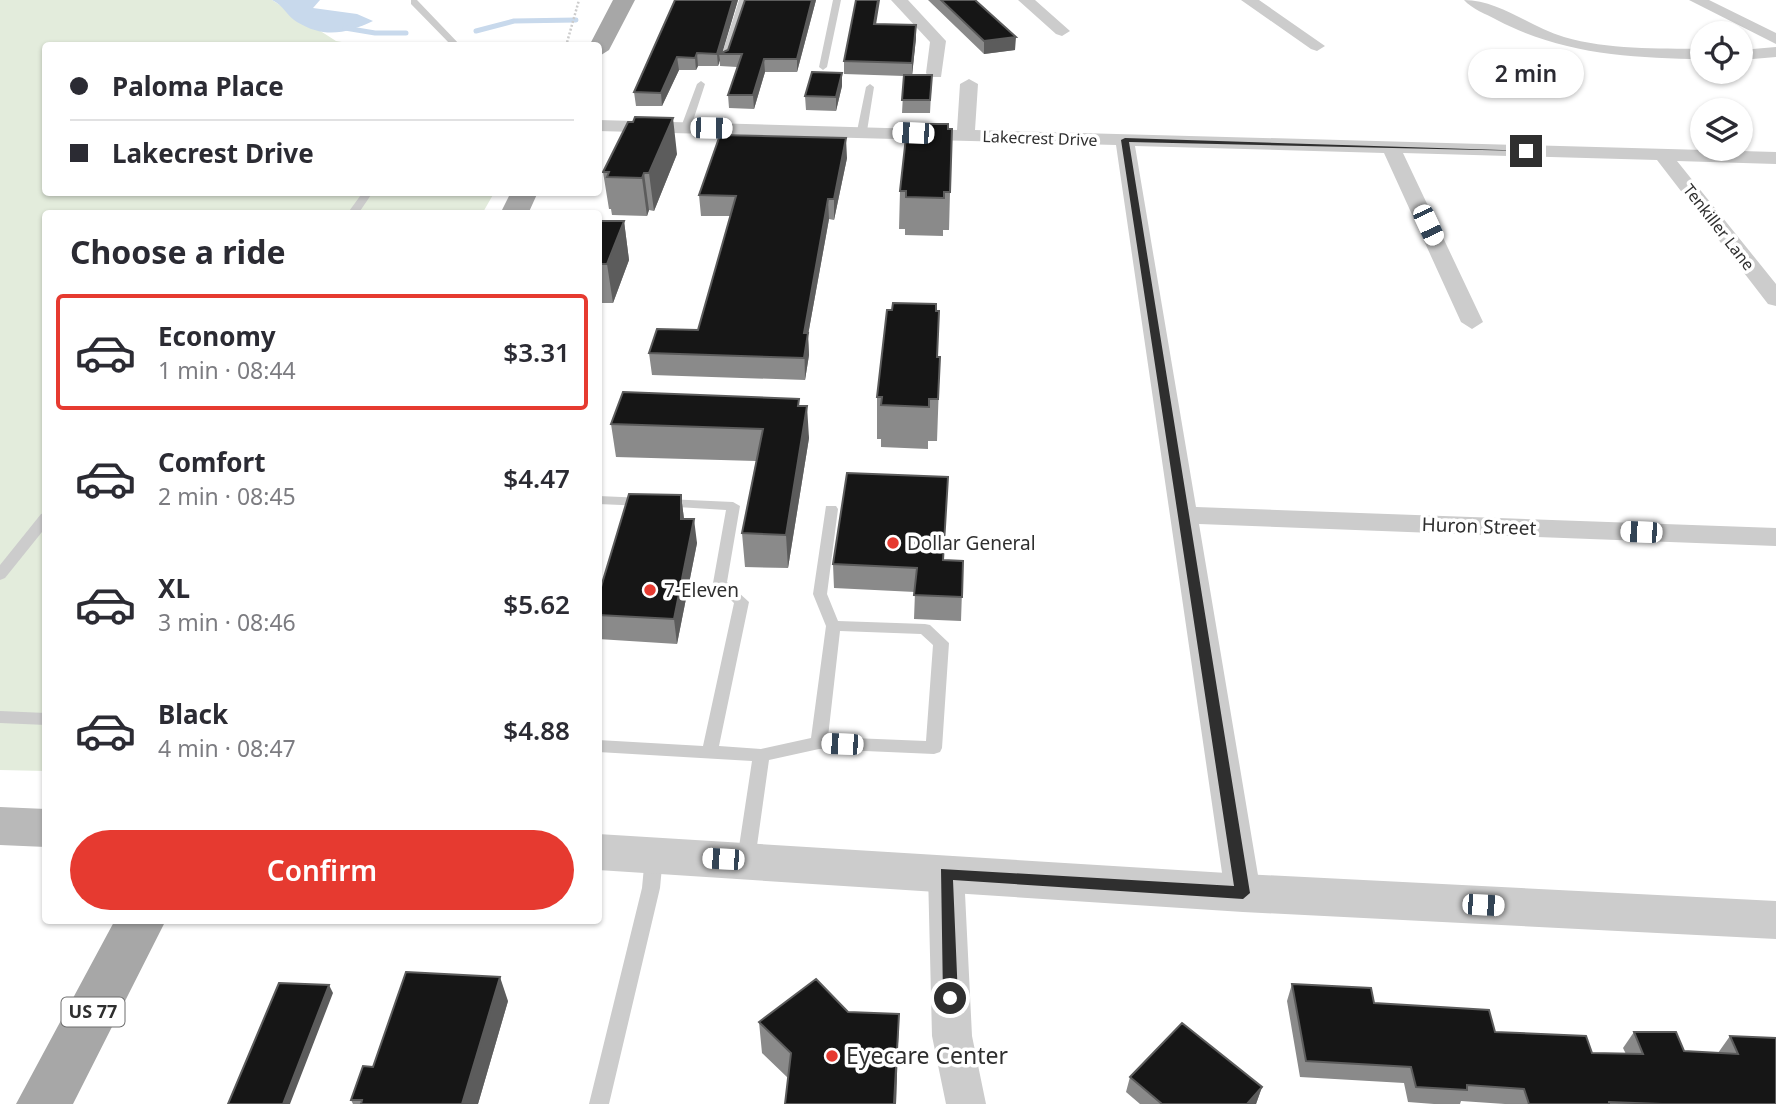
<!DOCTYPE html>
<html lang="en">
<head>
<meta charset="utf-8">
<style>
	:root { --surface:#fff; --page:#f2f2f3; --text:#2b2b33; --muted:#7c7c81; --line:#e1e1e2; --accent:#e63a30 }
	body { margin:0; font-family:"Noto Sans",sans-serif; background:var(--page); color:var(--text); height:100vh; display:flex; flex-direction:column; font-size:26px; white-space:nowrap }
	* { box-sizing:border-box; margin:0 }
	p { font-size:23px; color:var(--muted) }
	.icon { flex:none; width:38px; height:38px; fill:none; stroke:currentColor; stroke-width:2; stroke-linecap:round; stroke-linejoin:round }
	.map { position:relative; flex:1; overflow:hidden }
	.drawer { position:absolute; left:42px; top:210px; width:560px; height:714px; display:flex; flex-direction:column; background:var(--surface); border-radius:7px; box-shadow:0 2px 5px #0004 }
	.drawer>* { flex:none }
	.top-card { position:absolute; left:42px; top:42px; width:560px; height:154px; border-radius:7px; box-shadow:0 2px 5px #0004; display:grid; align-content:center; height:154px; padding:0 28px; background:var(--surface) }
	.fabs { position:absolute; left:1690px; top:21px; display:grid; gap:14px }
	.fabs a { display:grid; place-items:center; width:63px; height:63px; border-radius:50%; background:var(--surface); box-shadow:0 2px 5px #0004; font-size:35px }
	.end { position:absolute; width:32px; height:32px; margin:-16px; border:9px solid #2f2f2f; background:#fff; box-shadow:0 0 0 4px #fff }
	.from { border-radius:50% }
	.bubble { position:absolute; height:49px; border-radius:24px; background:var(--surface); box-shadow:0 2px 5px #0004; font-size:23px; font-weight:600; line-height:49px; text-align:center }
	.car { position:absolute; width:21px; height:42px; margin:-21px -10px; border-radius:9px; box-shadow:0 0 5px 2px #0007; background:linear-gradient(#fff 24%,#345 0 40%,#fff 0 76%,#345 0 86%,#fff 0) }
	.top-card b { display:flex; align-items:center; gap:24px; height:66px; font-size:26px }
	.top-card b+b { border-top:2px solid var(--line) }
	.top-card i { width:18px; height:18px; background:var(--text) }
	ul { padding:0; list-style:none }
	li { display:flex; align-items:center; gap:21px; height:116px; margin:0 14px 10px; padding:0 14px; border:4px solid transparent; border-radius:7px }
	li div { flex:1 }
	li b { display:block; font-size:26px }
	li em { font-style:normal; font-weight:600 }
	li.active { border-color:var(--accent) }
	li>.icon { width:63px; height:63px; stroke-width:1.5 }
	h2 { padding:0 28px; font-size:32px; line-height:84px }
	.primary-button { display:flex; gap:14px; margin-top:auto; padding:14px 28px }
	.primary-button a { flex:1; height:80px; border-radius:42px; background:var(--accent); color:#fff; font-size:28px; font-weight:600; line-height:80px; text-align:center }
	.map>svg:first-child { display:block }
	.green { fill:#e3ecdc }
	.water { fill:#c8d9ec }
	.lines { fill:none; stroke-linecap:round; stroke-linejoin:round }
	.stream { stroke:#c8d9ec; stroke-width:5 }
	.path { stroke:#ccc; stroke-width:2.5; stroke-dasharray:2 2; stroke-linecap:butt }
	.service { fill:#ccc; fill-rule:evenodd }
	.minor { fill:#ccc; fill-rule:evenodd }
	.tertiary { fill:#ccc; fill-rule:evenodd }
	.secondary { fill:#b9b9b9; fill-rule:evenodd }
	.primary { fill:#a7a7a7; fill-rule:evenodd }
	.wall { fill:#8a8a8a }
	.shaded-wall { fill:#5c5c5c }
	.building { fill:#161616; stroke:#5c5c5c; stroke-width:2 }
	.route { fill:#2f2f2f }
	.poi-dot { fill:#e63a30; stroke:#fff; stroke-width:2.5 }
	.labels { text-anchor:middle; stroke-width:7; stroke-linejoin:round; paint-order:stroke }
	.far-street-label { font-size:16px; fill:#2f2f2f; stroke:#fff }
	.shield { fill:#fff; stroke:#6d6d6d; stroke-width:2 }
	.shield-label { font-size:18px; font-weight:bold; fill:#2f2f2f }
	.street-label { font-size:19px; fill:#2f2f2f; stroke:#fff }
	.poi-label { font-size:19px; fill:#2f2f2f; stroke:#fff; text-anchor:start }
	.near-poi-label { font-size:23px; fill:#2f2f2f; stroke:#fff; text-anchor:start }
</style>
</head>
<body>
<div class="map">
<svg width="1776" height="1104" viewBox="0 0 1776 1104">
	<rect width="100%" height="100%" fill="#fff"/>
	<path class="green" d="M 0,0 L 272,0 L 336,41 L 360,45 L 46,46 L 46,192 L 494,193 L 482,214 L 46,214 L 45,771 L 0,770 Z"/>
	<path class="water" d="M 272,0 L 320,0 L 313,8 L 357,14 L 373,21 C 347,33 325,39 297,22 C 288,17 283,5 272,0 Z"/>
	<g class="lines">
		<path class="stream" d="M 345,28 L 375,33 L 406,33
			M 476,31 L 514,21 L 576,20"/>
		<path class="path" d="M 566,46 L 579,0"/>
		<path class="service" d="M 411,0 L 417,0 L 461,46 L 452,46 L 411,4 Z
			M 739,0 L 747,0 L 726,62 L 719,64 Z
			M 833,0 L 841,0 L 827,67 L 823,70 L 819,67 Z
			M 701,81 L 705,84 L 691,127 L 683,129 L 681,127 L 697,84 Z
			M 870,84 L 874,87 L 867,131 L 862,134 L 857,131 L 866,87 Z
			M 363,192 L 373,192 L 358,214 L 347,214 Z
			M 598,496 L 645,498 L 652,502 L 645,506 L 598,504 Z
			M 666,499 L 733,502 L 740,506 L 727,582 L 749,602 L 719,746 L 761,749 L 811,738 L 826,626 L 813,594 L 826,506 L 836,506 L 838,509 L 827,594 L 838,621 L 925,624 L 930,625 L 949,643 L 942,748 L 940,752 L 934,754 L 819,749 L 769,760 L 755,860 L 752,865 L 746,867 L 740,865 L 737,860 L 752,761 L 598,752 L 598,740 L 703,746 L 734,603 L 713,583 L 726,510 L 661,506 L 659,503 ZM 840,631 L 921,634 L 933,645 L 926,741 L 828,737 Z
			M 46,513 L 46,527 L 5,578 L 0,580 L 0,565 L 41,514 Z
			M 0,711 L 46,713 L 46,725 L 0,723 Z
			M 654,849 L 660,851 L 663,856 L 660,888 L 609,1104 L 589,1104 L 642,888 L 645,856 L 648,851 Z"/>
		<path class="minor" d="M 891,0 L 908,0 L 946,41 L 941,77 L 929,77 L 926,73 L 930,42 Z
			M 1018,0 L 1035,0 L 1070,31 L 1062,36 L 1056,34 Z
			M 1241,0 L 1259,0 L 1325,46 L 1317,51 L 1311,49 Z
			M 1464,0 C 1499,0 1530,27 1564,37 C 1608,50 1657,48 1703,49 L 1703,59 C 1630,58 1562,54 1497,20 C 1486,14 1472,9 1464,0 Z
			M 1689,0 L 1709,0 L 1776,33 L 1776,44 Z
			M 1776,47 L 1776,57 L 1741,60 L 1741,50 Z
			M 969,79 L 978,84 L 975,130 L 1776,152 L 1776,164 L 1677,161 L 1776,284 L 1776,306 L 1768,304 L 1657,160 L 1403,153 L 1483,322 L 1472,329 L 1461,322 L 1384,153 L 1135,146 L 1196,507 L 1776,528 L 1776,546 L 1199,524 L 1261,893 L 1256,904 L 1243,908 L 1230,904 L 1225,893 L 1116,145 L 598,131 L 598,120 L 957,130 L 960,84 Z
			M 946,858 L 958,863 L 964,873 L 972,1036 L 986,1104 L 946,1104 L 932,1036 L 928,873 L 934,863 Z"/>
		<path class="tertiary" d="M 598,834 L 1243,874 L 1776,901 L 1776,939 L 1243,912 L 598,870 Z"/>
		<path class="secondary" d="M 0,807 L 46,809 L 46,847 L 0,845 Z"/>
		<path class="primary" d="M 613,0 L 635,0 L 609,50 L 598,57 L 598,46 L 589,46 Z
			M 511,192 L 538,192 L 528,214 L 500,214 Z
			M 115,920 L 166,920 L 73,1104 L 16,1104 Z"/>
	</g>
	<path class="wall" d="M 675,0 L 738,0 L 722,52 L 728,50 L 745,0 L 816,0 L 797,72 L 765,72 L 754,109 L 729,108 L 728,95 L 737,67 L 720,66 L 720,60 L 718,66 L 698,66 L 696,70 L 679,70 L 662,106 L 636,106 L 634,92 Z
		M 928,0 L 975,0 L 1015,50 L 984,54 Z
		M 876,24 L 916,38 L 912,75 L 932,75 L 930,113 L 902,113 L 904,76 L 844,74 L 844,61 Z
		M 842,73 L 842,86 L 836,111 L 806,110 L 805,96 Z
		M 677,154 L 654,211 L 649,210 L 647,216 L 612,215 L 611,209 L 609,209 L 603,172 Z
		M 847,158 L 834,220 L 829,219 L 808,335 L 809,355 L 805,380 L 652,375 L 649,353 L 698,330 L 731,216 L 701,216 L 699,195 Z
		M 900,191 L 950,192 L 949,230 L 943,230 L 943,236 L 905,235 L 905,229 L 899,229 Z
		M 598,221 L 624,221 L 629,260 L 613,303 L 598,303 Z
		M 938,357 L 940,357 L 937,441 L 928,441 L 928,449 L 881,447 L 881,439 L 877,439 L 877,397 Z
		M 800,406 L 809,438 L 788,568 L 745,567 L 742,533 L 756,461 L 616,457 L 611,424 Z
		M 948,477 L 943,561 L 963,561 L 961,621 L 914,619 L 915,592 L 834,588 L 833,564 Z
		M 681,495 L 684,519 L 697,543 L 677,644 L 598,639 L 598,597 Z
		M 1292,984 L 1495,1032 L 1592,1053 L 1626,1054 L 1623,1048 L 1634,1032 L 1684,1051 L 1718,1053 L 1730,1036 L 1776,1104 L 1505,1104 L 1461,1101 L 1460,1104 L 1434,1104 L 1408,1102 L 1404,1083 L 1300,1077 L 1287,1001 Z
		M 508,1001 L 478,1104 L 353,1104 L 351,1100 L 373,1067 Z
		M 848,1012 L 899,1014 L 896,1104 L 785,1104 L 788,1078 L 762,1053 L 759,1022 Z
		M 1130,1077 L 1262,1087 L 1256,1104 L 1140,1104 L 1126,1092 Z"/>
	<path class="shaded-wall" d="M 733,0 L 738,0 L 722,54 L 719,54 L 720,60 L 718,66 L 717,54 Z
		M 812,0 L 816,0 L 797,72 L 797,59 Z
		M 878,0 L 880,0 L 874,37 L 874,24 Z
		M 916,25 L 916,38 L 912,76 L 912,63 Z
		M 1016,37 L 1015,50 L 984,54 L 984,41 Z
		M 697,53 L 698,66 L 696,70 L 695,58 Z
		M 677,57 L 679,70 L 662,106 L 661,93 Z
		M 764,59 L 765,72 L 754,109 L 753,95 Z
		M 842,73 L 842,86 L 836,111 L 836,97 Z
		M 673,118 L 677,154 L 654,211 L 649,173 Z
		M 846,138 L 847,158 L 834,220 L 834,199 Z
		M 644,173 L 649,210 L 647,216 L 642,178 Z
		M 828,199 L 829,219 L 808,335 L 809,355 L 805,380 L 804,333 Z
		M 624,221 L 629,260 L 613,303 L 607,264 Z
		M 807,406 L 809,438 L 788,568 L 786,535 Z
		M 681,495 L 684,519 L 681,519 Z
		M 694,519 L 697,543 L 677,644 L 674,619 Z
		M 500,977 L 508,1001 L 478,1104 L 462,1104 Z
		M 329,985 L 333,993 L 290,1104 L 283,1104 Z
		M 899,1014 L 896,1104 L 894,1104 Z
		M 1262,1087 L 1256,1104 L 1247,1104 Z"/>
	<path class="building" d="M 675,0 L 733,0 L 717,54 L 697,53 L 695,58 L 677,57 L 661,93 L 634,92 Z
		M 745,0 L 812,0 L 797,59 L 764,59 L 753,95 L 728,95 L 742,54 L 719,54 L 728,50 Z
		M 856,0 L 878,0 L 874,24 L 916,25 L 912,63 L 844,61 Z
		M 941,0 L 975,0 L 1016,37 L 984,41 Z
		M 812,72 L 842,73 L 836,97 L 805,96 Z
		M 904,75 L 932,75 L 930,100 L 902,100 Z
		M 635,117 L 673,118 L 649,173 L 644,173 L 642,178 L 607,177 L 609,172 L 603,172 L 628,122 L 633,122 Z
		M 912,124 L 948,124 L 948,129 L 952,129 L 950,192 L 944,192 L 944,198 L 906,197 L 906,191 L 900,191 L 907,128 L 912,128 Z
		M 720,135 L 846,138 L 834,199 L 828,199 L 804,333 L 808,333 L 804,358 L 649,353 L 657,329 L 698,330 L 736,196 L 699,195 Z
		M 598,221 L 624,221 L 607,264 L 598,264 Z
		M 893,303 L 936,304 L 936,311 L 939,311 L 937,357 L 940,357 L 938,399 L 929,399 L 929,407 L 881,405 L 882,397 L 877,397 L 887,310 L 892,310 Z
		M 623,392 L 799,399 L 798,406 L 807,406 L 786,535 L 742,533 L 763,429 L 611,424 Z
		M 847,473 L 948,477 L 943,560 L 963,561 L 962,597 L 914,595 L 917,568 L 833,564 Z
		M 629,494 L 681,495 L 681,519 L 694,519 L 674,619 L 598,615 L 598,597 Z
		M 406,972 L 500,977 L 462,1104 L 361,1104 L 362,1100 L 351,1100 L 363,1066 L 373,1067 Z
		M 816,979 L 848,1012 L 899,1014 L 894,1104 L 785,1104 L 791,1053 L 759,1022 Z
		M 279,983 L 329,985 L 283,1104 L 228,1104 Z
		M 1292,984 L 1371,988 L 1374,1003 L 1489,1010 L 1495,1032 L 1586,1036 L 1592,1053 L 1643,1054 L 1634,1032 L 1676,1032 L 1684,1051 L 1738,1054 L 1730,1036 L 1776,1038 L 1776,1104 L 1662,1104 L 1609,1102 L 1609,1104 L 1529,1104 L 1524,1089 L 1467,1085 L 1467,1090 L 1416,1087 L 1411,1067 L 1306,1061 Z
		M 1182,1023 L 1262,1087 L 1247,1104 L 1162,1104 L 1130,1077 Z"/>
	<path class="route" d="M 1125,138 L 1530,151 L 1129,142 L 1250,893 L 1243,899 L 953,880 L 958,998 L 950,1005 L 943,998 L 941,869 L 1234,886 L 1121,140 Z"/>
	<g class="poi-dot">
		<circle cx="893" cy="543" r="7"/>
		<circle cx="650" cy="590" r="7"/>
		<circle cx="832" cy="1056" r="7"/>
	</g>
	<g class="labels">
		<g class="far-street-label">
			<text transform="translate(1040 138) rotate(2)" y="6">Lakecrest Drive</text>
			<text transform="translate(1719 227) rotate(52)" y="6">Tenkiller Lane</text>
		</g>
		<rect class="shield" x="61.5" y="997.5" width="63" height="29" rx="5"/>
		<g class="shield-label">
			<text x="93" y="1018">US 77</text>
		</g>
		<g class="street-label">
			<text transform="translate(1479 526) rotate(2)" y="7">Huron Street</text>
		</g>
		<g class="poi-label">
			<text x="907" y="550">Dollar General</text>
			<text x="664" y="597">7-Eleven</text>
		</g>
		<g class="near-poi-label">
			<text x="846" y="1064">Eyecare Center</text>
		</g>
	</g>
</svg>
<div class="fabs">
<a><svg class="icon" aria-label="locate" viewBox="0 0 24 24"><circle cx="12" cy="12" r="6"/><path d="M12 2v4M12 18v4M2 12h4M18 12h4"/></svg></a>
<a><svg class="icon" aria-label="layers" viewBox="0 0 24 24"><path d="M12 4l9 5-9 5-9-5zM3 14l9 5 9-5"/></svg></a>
</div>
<i class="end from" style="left:950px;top:998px"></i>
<i class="end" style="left:1526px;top:151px"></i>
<div class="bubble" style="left:1468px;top:49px;width:116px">2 min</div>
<i class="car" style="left:711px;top:128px;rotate:91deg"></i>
<i class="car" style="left:913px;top:133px;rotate:272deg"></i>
<i class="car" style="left:1428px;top:225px;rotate:155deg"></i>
<i class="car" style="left:1641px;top:532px;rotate:272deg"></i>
<i class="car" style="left:842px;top:744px;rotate:272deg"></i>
<i class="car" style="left:723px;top:859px;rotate:273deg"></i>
<i class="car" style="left:1483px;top:905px;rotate:93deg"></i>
<div class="top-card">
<b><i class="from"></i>Paloma Place</b>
<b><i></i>Lakecrest Drive</b>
</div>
<section class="drawer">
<h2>Choose a ride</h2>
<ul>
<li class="active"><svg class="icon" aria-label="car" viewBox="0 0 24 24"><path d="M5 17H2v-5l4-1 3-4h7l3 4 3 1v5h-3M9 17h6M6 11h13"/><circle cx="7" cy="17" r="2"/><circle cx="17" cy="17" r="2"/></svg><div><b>Economy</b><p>1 min · 08:44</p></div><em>$3.31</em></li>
<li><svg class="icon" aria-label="car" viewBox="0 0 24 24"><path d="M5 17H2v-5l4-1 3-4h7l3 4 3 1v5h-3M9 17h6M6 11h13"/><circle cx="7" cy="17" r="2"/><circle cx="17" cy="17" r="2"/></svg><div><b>Comfort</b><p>2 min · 08:45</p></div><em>$4.47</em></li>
<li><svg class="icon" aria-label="car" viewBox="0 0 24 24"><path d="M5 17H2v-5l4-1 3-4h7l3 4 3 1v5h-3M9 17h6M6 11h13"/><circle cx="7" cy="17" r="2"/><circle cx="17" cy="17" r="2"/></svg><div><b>XL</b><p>3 min · 08:46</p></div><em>$5.62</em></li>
<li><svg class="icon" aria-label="car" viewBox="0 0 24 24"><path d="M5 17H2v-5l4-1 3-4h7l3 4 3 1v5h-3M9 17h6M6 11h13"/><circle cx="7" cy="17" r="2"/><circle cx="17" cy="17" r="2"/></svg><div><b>Black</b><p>4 min · 08:47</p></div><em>$4.88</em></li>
</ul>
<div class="primary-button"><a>Confirm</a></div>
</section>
</div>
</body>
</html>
